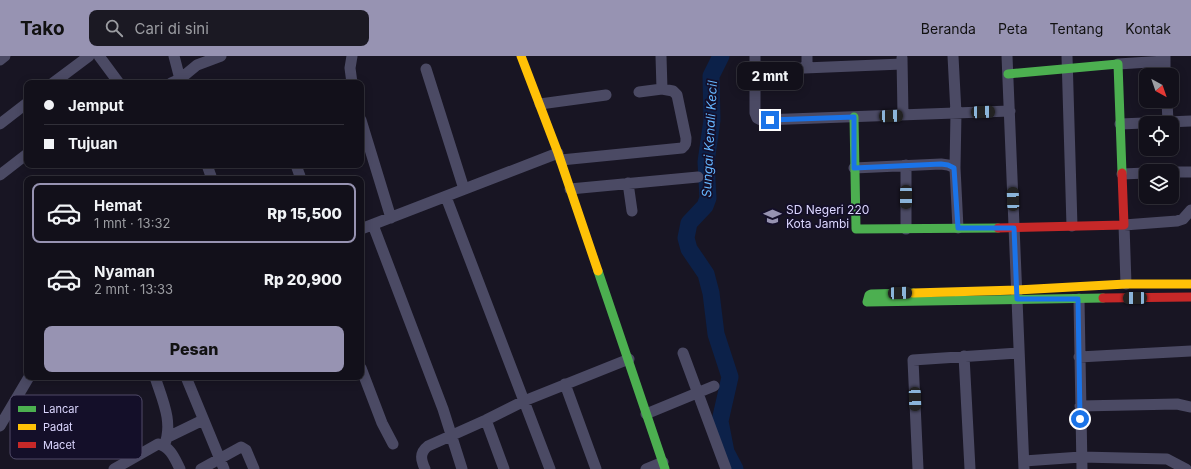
<!DOCTYPE html>
<html lang="id">
<head>
<meta charset="utf-8">
<style>
	:root { --surface:#12101a; --page:#1b1923; --text:#f1f3f6; --muted:#9c9da2; --line:#313039; --accent:#9793b2 }
	body { margin:0; font-family:Inter,sans-serif; background:var(--page); color:var(--text); height:100vh; display:flex; flex-direction:column; font-size:15px; white-space:nowrap }
	* { box-sizing:border-box; margin:0 }
	p { font-size:13px; color:var(--muted) }
	.icon { flex:none; width:22px; height:22px; fill:none; stroke:currentColor; stroke-width:2; stroke-linecap:round; stroke-linejoin:round }
	.map { position:relative; flex:1; overflow:hidden }
	.panel { position:absolute; left:24px; top:120px; width:340px; height:204px; display:flex; flex-direction:column; background:var(--surface); border-radius:8px; box-shadow:0 2px 10px #0003,0 0 0 1px var(--line) }
	.panel>* { flex:none }
	.guide { position:absolute; left:24px; top:24px; width:340px; height:88px; border-radius:8px; box-shadow:0 2px 10px #0003,0 0 0 1px var(--line); display:grid; align-content:center; height:88px; padding:0 20px; background:var(--surface) }
	.needle { width:26px; rotate:140deg }
	.buttons { position:absolute; left:1139px; top:12px; display:grid; gap:8px }
	.buttons a { display:grid; place-items:center; width:40px; height:40px; border-radius:8px; background:var(--surface); box-shadow:0 2px 10px #0003,0 0 0 1px var(--line); font-size:20px }
	.end { position:absolute; width:18px; height:18px; margin:-9px; border:5px solid #1a73e8; background:#fff; box-shadow:0 0 0 2px #fff }
	.from { border-radius:50% }
	.bubble { position:absolute; height:28px; border-radius:8px; background:var(--surface); box-shadow:0 2px 10px #0003,0 0 0 1px var(--line); font-size:13px; font-weight:800; line-height:28px; text-align:center }
	.car { position:absolute; width:12px; height:24px; margin:-12px -6px; border-radius:5px; box-shadow:0 0 3px 1px #0007; background:linear-gradient(#222 24%,#8ab4d8 0 40%,#222 0 76%,#8ab4d8 0 86%,#222 0) }
	.guide b { display:flex; align-items:center; gap:14px; height:38px; font-size:15px }
	.guide b+b { border-top:1px solid var(--line) }
	.guide i { width:10px; height:10px; background:var(--text) }
	ul { padding:7px 0 0; list-style:none }
	li { display:flex; align-items:center; gap:12px; height:60px; margin:0 8px 6px; padding:0 12px; border:2px solid transparent; border-radius:8px }
	li div { flex:1 }
	li b { display:block; font-size:15px }
	li em { font-style:normal; font-weight:800 }
	li.selected { border-color:var(--accent) }
	li>.icon { width:36px; height:36px; stroke-width:1.5 }
	.primary-button { display:flex; gap:8px; margin-top:auto; padding:8px 20px }
	.primary-button a { flex:1; height:46px; border-radius:8px; background:var(--accent); color:#111; font-size:16px; font-weight:800; line-height:46px; text-align:center }
	header { display:flex; align-items:center; gap:24px; box-sizing:border-box; height:56px; padding:0 20px; background:var(--accent); color:#111 }
	header strong { font-size:19px }
	nav { display:flex; gap:22px; margin-inline-start:auto; font-size:14px }
	.search { width:280px; height:36px; background:var(--page); display:flex; align-items:center; gap:10px; box-sizing:border-box; padding:0 14px; border-radius:8px; color:var(--muted); font-size:15px }
	.map>svg:first-child { display:block }
	.lines { fill:none; stroke-linecap:round; stroke-linejoin:round }
	.river { stroke:#0c2149; stroke-width:17 }
	.street { stroke:#4b4a64; stroke-width:11 }
	.fast { stroke:#4caf50; stroke-width:9 }
	.slow { stroke:#ffc107; stroke-width:9 }
	.jam { stroke:#c62828; stroke-width:9 }
	.route { stroke:#1a73e8; stroke-width:5 }
	.labels { text-anchor:middle; stroke-width:3.5; stroke-linejoin:round; paint-order:stroke }
	.poi-label { font-size:12px; fill:#dcd7ff; stroke:#140f29; text-anchor:start }
	.water-label { font-size:13px; font-style:italic; fill:#65b6ff; stroke:#140f29 }
	.key { fill:#140f29; stroke:#504b69; stroke-width:1 }
	.key-label { font-size:11px; fill:#dcd7ff }
</style>
</head>
<body>
<header>
<strong>Tako</strong>
<div class="search"><svg class="icon" aria-label="search" viewBox="0 0 24 24"><circle cx="10" cy="10" r="6"/><path d="M15 15l6 6"/></svg>Cari di sini</div>
<nav><a>Beranda</a><a>Peta</a><a>Tentang</a><a>Kontak</a></nav>
</header>
<div class="map">
<svg width="1191" height="413" viewBox="0 0 1191 413">
	<rect width="100%" height="100%" fill="#181523"/>
	<g class="lines">
		<path class="river" d="M 721,0 L 711,20 L 712,64 L 706,106 L 708,142 L 705,150 L 689,167 L 686,182 L 689,193 L 706,218 L 711,237 L 716,278 L 730,321 L 720,365 L 726,396 L 735,413"/>
		<path class="street" d="M 99,0 L 119,27
			M 352,0 L 350,12 L 352,27
			M 755,0 L 755,57 L 757,62 L 761,64 L 1010,55
			M 807,0 L 807,12
			M 953,0 L 956,57 L 955,112
			M 1007,0 L 1024,413
			M 1067,0 L 1072,170
			M 1165,0 L 1165,19
			M 902,2 L 903,59
			M 0,4 L 5,0
			M 1118,8 L 1165,5
			M 426,13 L 464,133
			M 755,14 L 902,8
			M 53,27 L 89,0
			M 171,27 L 180,23 L 174,0
			M 181,27 L 180,23 L 197,9 L 221,0
			M 639,36 L 662,33
			M 1167,45 L 1168,66
			M 540,48 L 606,39
			M 361,64 L 391,162
			M 0,68 L 27,47
			M 1120,68 L 1191,65
			M 561,104 L 682,92 C 686,89 686,87 686,82 L 677,39 L 673,35 L 662,33 L 661,0
			M 207,109 L 212,123
			M 296,109 L 301,123
			M 906,109 L 906,173
			M 854,112 L 941,108 L 948,109 L 955,112 L 958,172
			M 1172,116 L 1191,116
			M 1122,118 L 1146,117
			M 0,119 L 27,98
			M 628,127 L 632,155
			M 570,133 L 698,121
			M 446,141 L 550,413
			M 373,169 L 443,353 L 462,413
			M 361,173 L 558,97
			M 1126,228 L 1124,169 L 1177,165 L 1183,163 L 1191,154
			M 1079,243 L 1082,413
			M 683,297 L 726,413
			M 964,300 L 970,413
			M 1079,301 L 1191,295
			M 361,312 L 382,367 L 393,388
			M 155,321 C 162,343 174,367 164,390
			M 186,321 L 224,413
			M 565,328 L 596,413
			M 1080,350 L 1177,348 L 1191,351
			M 646,358 L 714,330
			M 486,364 L 504,413
			M 0,370 L 29,321
			M 168,381 L 203,364
			M 1024,405 L 1081,401 L 1167,403 L 1186,413
			M 114,413 L 158,388 C 170,390 175,403 180,413
			M 201,413 L 241,391 L 246,394 L 254,413
			M 425,413 C 421,404 419,397 428,390 L 486,364 L 524,345 L 629,303
			M 646,413 L 663,406
			M 918,413 L 913,304 L 1019,297"/>
		<path class="fast" d="M 1008,18 L 1118,8 L 1122,117
			M 854,61 L 856,173 L 998,172
			M 598,215 L 665,413
			M 913,237 L 871,238 L 869,239 L 867,246 L 1103,242"/>
		<path class="slow" d="M 521,0 L 558,97 L 598,215
			M 913,237 L 1017,234 L 1126,228 L 1191,228"/>
		<path class="jam" d="M 998,172 L 1124,169 L 1122,117
			M 1103,242 L 1191,241"/>
	</g>
	<g class="lines">
		<path class="route" d="M 770,64 L 854,61 L 854,112 L 941,108 L 948,109 L 954,112 L 958,172 L 1014,172 L 1017,243 L 1078,243 L 1080,363"/>
	</g>
	<defs>
		<symbol id="school-bare" viewBox="-9 -9 18 18"><path d="M0-5L7-2L0 1L-7-2ZM-4 1L0 2.5L4 1V4Q0 6-4 4Z" fill="#9793b2" stroke="#140f29" stroke-width="2.5" paint-order="stroke"/></symbol>
	</defs>
	<g fill-rule="evenodd">
		<use href="#school-bare" x="760" y="148" width="25" height="25"/>
	</g>
	<g class="labels">
		<g class="poi-label">
			<text x="786" y="158">SD Negeri 220<tspan x="786" dy="14">Kota Jambi</tspan></text>
		</g>
		<g class="water-label">
			<text transform="translate(709 83) rotate(-87)" y="5">Sungai Kenali Kecil</text>
		</g>
	</g>
	<rect x="10" y="339" width="132" height="64" rx="6" class="key"/>
	<rect x="18" y="350" width="18" height="6" fill="#4caf50"/>
	<rect x="18" y="368" width="18" height="6" fill="#ffc107"/>
	<rect x="18" y="386" width="18" height="6" fill="#c62828"/>
	<g class="key-label">
		<text x="43" y="357">Lancar</text>
		<text x="43" y="375">Padat</text>
		<text x="43" y="393">Macet</text>
	</g>
</svg>
<div class="buttons">
<a><svg class="needle" viewBox="-14 -14 28 28"><path d="M0-13l5 13h-10z" fill="#e53935"/><path d="M0 13l5-13h-10z" fill="#9c9da2"/></svg></a>
<a><svg class="icon" aria-label="locate" viewBox="0 0 24 24"><circle cx="12" cy="12" r="6"/><path d="M12 2v4M12 18v4M2 12h4M18 12h4"/></svg></a>
<a><svg class="icon" aria-label="layers" viewBox="0 0 24 24"><path d="M12 4l9 5-9 5-9-5zM3 14l9 5 9-5"/></svg></a>
</div>
<i class="end from" style="left:1080px;top:363px"></i>
<i class="end" style="left:770px;top:64px"></i>
<div class="bubble" style="left:737px;top:6px;width:66px">2 mnt</div>
<i class="car" style="left:983px;top:56px;rotate:88deg"></i>
<i class="car" style="left:891px;top:60px;rotate:88deg"></i>
<i class="car" style="left:906px;top:141px;rotate:180deg"></i>
<i class="car" style="left:1013px;top:143px;rotate:358deg"></i>
<i class="car" style="left:900px;top:237px;rotate:88deg"></i>
<i class="car" style="left:1135px;top:242px;rotate:269deg"></i>
<i class="car" style="left:915px;top:343px;rotate:178deg"></i>
<div class="guide">
<b><i class="from"></i>Jemput</b>
<b><i></i>Tujuan</b>
</div>
<section class="panel">
<ul>
<li class="selected"><svg class="icon" aria-label="car" viewBox="0 0 24 24"><path d="M5 17H2v-5l4-1 3-4h7l3 4 3 1v5h-3M9 17h6M6 11h13"/><circle cx="7" cy="17" r="2"/><circle cx="17" cy="17" r="2"/></svg><div><b>Hemat</b><p>1 mnt · 13:32</p></div><em>Rp 15,500</em></li>
<li><svg class="icon" aria-label="car" viewBox="0 0 24 24"><path d="M5 17H2v-5l4-1 3-4h7l3 4 3 1v5h-3M9 17h6M6 11h13"/><circle cx="7" cy="17" r="2"/><circle cx="17" cy="17" r="2"/></svg><div><b>Nyaman</b><p>2 mnt · 13:33</p></div><em>Rp 20,900</em></li>
</ul>
<div class="primary-button"><a>Pesan</a></div>
</section>
</div>
</body>
</html>
